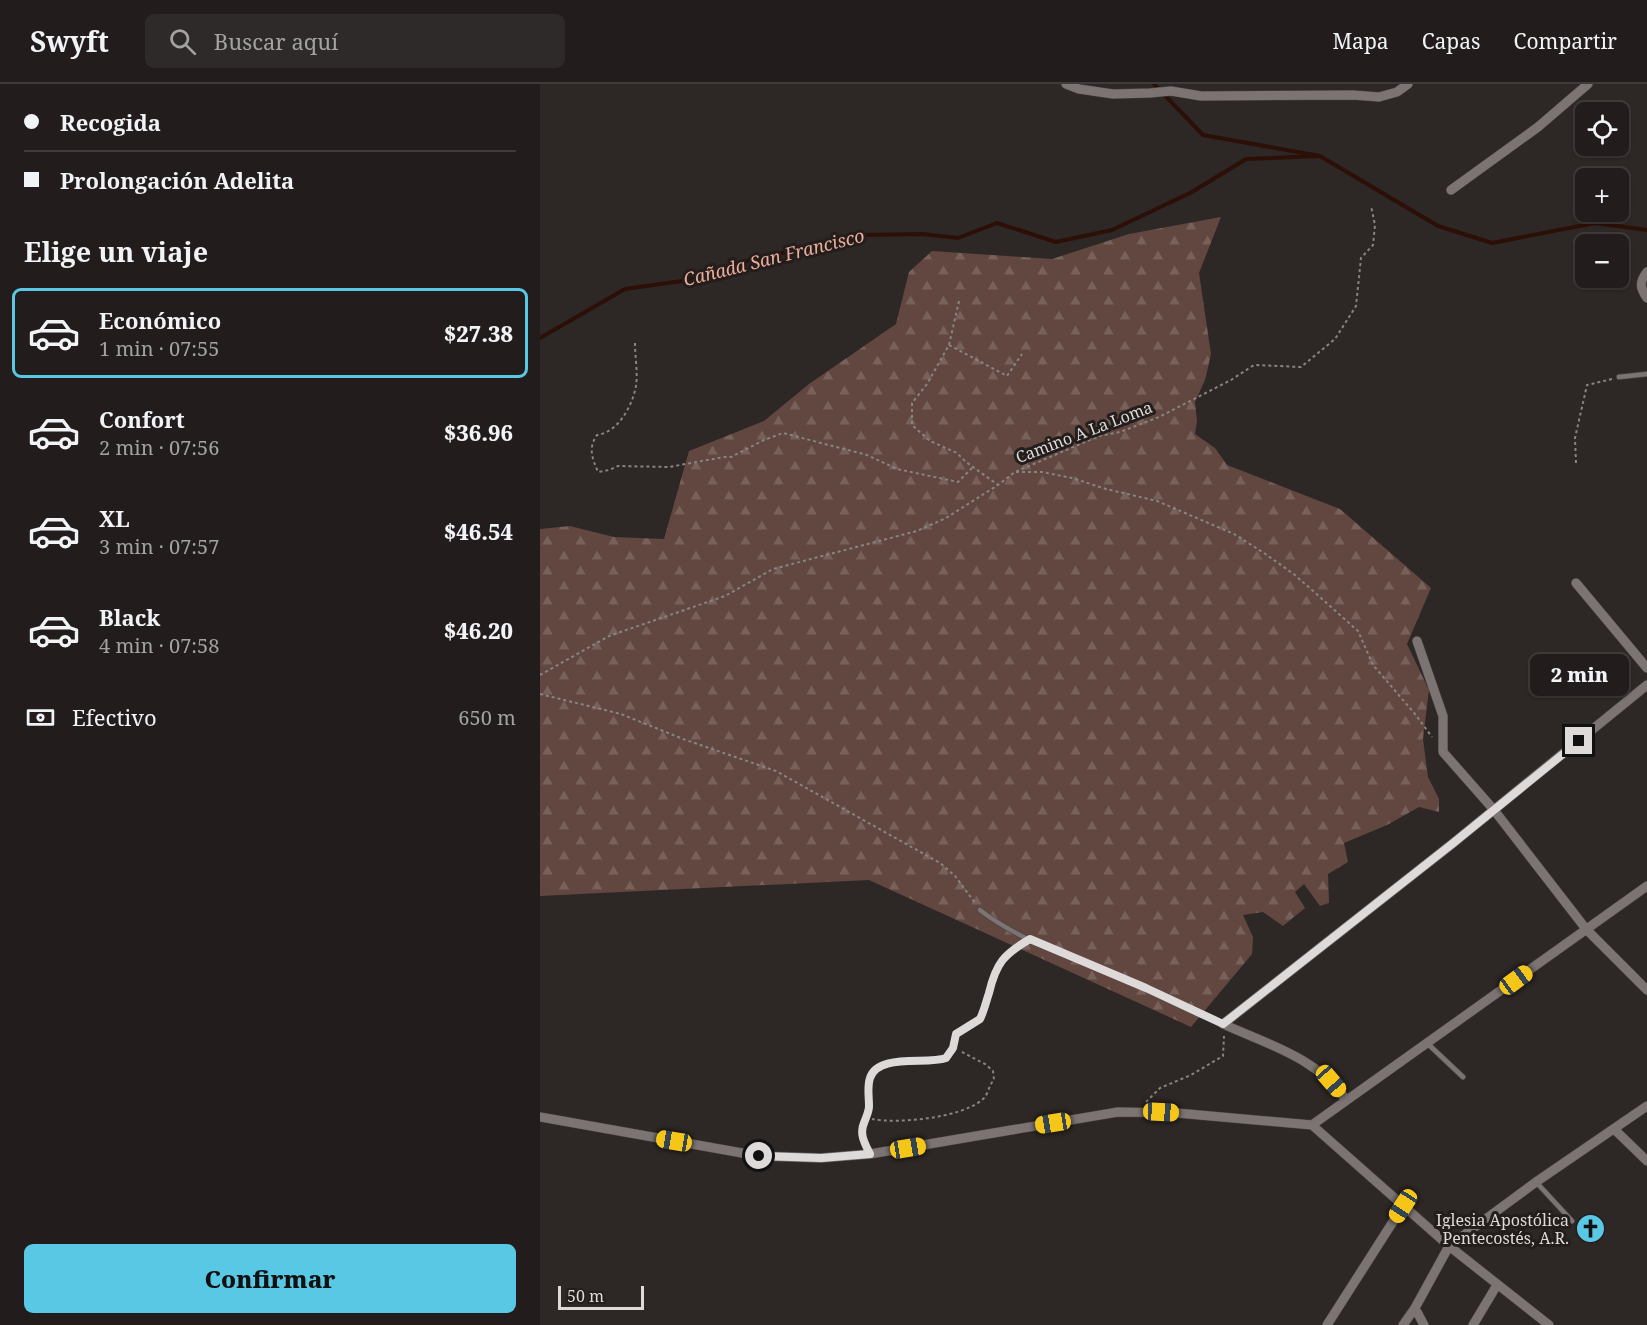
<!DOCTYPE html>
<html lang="es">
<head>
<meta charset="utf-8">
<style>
	:root { --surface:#221d1c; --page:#2e2a29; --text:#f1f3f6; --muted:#a2a2a3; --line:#3f3b3b; --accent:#59c8e4 }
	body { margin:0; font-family:"Noto Serif",serif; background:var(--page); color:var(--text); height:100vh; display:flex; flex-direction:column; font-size:22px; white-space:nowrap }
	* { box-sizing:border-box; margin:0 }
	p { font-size:20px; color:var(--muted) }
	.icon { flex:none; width:33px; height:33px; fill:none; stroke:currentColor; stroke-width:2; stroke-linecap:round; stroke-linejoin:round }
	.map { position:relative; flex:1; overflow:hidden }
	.details { display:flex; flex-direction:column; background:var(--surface); width:540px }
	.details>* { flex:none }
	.hud { display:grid; align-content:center; height:132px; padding:0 24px; background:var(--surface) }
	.tools { position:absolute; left:1035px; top:18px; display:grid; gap:12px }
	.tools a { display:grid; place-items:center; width:54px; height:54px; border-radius:9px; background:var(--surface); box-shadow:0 2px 4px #0004,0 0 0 2px var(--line); font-size:30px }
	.scale { position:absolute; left:18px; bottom:15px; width:86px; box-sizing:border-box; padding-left:6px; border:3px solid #dedad9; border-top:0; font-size:16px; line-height:21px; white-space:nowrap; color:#dedad9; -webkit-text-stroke:4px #231e1c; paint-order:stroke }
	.end { position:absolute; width:27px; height:27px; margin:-14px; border:8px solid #dedad9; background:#111; box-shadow:0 0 0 3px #111 }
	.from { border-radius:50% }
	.bubble { position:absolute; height:42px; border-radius:9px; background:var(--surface); box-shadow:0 2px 4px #0004,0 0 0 2px var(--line); font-size:20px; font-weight:800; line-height:42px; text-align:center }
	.car { position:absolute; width:18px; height:36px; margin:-18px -9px; border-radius:8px; box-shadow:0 0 4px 2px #0007; background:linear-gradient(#f5c518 24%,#345 0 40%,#f5c518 0 76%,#345 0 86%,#f5c518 0) }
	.hud b { display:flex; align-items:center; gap:21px; height:57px; font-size:22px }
	.hud b+b { border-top:2px solid var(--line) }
	.hud i { width:15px; height:15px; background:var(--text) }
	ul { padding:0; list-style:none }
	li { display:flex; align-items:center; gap:18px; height:90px; margin:0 12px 9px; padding:0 12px; border:3px solid transparent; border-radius:9px }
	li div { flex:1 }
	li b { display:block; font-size:22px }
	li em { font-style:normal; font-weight:800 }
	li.active { border-color:var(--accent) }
	li>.icon { width:54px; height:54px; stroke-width:1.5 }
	h2 { padding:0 24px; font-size:27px; line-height:72px }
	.pay { display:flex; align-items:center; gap:15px; height:66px; padding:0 24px; font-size:22px }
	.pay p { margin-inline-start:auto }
	.button { display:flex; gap:12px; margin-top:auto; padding:12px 24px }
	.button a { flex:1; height:69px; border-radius:9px; background:var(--accent); color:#111; font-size:24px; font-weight:800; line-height:69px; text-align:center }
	header { display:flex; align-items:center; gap:36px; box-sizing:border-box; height:84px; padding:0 30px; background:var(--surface); border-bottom:2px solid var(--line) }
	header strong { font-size:28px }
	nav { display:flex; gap:33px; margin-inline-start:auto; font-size:21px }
	.search { width:420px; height:54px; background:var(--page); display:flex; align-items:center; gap:15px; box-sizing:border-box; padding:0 21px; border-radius:9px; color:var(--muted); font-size:22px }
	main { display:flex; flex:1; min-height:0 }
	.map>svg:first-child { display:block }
	.forest { fill:url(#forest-firs) }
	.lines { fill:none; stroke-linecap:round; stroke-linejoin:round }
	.stream { stroke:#2c0f07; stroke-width:4 }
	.lane-casing { stroke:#494544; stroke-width:6 }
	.street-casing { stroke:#494544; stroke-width:10 }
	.path { stroke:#898483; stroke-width:2; stroke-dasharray:3 3; stroke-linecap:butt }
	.lane { stroke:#7b7472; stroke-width:4.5 }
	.street { stroke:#7b7472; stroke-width:9 }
	.route { stroke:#dedad9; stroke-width:8 }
	.labels { text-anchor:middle; stroke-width:6; stroke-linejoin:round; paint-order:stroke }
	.street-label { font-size:16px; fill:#dedad9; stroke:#231e1c }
	.poi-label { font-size:16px; fill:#dedad9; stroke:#231e1c; text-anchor:end }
	.water-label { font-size:18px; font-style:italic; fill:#edad9a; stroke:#231e1c }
</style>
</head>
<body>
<header>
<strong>Swyft</strong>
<div class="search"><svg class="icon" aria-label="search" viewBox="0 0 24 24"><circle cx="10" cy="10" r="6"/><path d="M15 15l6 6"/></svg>Buscar aquí</div>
<nav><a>Mapa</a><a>Capas</a><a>Compartir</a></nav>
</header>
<main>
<section class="details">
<div class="hud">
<b><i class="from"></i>Recogida</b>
<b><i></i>Prolongación Adelita</b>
</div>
<h2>Elige un viaje</h2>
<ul>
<li class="active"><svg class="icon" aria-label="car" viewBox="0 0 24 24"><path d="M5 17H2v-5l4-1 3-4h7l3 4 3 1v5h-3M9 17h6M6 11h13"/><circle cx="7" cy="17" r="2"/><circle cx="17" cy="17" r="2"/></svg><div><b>Económico</b><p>1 min · 07:55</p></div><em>$27.38</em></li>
<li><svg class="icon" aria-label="car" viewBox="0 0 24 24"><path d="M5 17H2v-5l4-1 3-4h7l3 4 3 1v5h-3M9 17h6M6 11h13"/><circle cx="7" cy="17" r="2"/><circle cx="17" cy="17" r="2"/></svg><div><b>Confort</b><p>2 min · 07:56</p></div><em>$36.96</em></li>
<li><svg class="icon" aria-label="car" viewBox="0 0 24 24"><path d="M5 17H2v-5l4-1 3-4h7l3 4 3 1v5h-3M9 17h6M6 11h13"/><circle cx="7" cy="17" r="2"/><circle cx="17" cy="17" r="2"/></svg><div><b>XL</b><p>3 min · 07:57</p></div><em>$46.54</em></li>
<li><svg class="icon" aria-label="car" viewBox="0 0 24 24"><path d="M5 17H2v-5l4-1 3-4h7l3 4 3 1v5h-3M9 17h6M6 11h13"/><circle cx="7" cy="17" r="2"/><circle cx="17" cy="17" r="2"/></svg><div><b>Black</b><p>4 min · 07:58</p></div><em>$46.20</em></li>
</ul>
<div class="pay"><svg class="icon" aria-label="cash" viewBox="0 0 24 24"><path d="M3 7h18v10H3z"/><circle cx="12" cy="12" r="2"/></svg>Efectivo<p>650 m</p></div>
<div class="button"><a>Confirmar</a></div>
</section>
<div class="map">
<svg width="1107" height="1241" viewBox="0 0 1107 1241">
	<defs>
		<pattern id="forest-firs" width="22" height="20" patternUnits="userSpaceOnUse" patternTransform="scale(1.5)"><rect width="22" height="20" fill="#61473f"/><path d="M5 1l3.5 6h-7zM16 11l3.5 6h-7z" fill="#77615a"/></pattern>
	</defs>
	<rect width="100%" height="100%" fill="#2d2725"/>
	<path class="forest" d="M 681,133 L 659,189 L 671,270 L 665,296 L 655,318 L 657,337 L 655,350 L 675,364 L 687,381 L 800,425 L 891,504 L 867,560 L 889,606 L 883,655 L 888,693 L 899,715 L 899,728 L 879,723 L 847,741 L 804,759 L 808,778 L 788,790 L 789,819 L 780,822 L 764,800 L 755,808 L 765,824 L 743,842 L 723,828 L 703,831 L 713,853 L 712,870 L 651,943 L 329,796 L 0,812 L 0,445 L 30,442 L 74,453 L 124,455 L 149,367 L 224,337 L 269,300 L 356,240 L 369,188 L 392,167 L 512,175 L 589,150 Z"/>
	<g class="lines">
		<path class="stream" d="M 614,0 L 663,51 L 780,72 L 898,142 L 952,159 L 1055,139 L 1107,146
			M 0,254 L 85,205 L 149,196 L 210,176 L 324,151 L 382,150 L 418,154 L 457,139 L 516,158 L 572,146 L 652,108 L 706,75 L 780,72"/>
		<defs>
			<path id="lane" d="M 1079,293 L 1107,290
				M 440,826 C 478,856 537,876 582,894 C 616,908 649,924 683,940
				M 888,960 L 923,993
				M 330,1070 C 325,1060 319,1050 324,1039 C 326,1033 329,1028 329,1022 C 329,1012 327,1003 330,994 C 338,969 385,981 406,973 L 413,964 L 416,950 L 440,935 C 445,927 446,918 449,908 C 456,879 464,870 490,855
				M 996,1098 L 1032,1137"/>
			<path id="street" d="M 526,0 L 539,5 L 573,10 L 610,9 L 631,7 L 661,12 L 813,11 L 839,13 L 857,8 L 868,0
				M 911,106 L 998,43 L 1048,0
				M 1107,188 C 1099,198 1100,204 1107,214
				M 1036,499 L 1107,584
				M 877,557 L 903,632 L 903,668 L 954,726 L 1046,845 L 1107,906
				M 806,1016 C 778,974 727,960 683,940 L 912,760 L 1107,601
				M 0,1033 L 219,1072 L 281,1074 L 330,1070 L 578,1028 L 637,1029 L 772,1041 L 909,1162 L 1009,1241
				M 772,1041 L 1107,802
				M 1074,1045 L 1107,1077
				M 875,1224 L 884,1241
				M 787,1241 L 863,1122
				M 863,1241 L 875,1224 L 909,1162 L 996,1098 L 1107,1022
				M 933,1241 L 957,1201"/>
		</defs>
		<use href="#lane" class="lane-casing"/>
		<use href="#street" class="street-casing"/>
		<path class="path" d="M 419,217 L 409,261 L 387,300 L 372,319 L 372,341 L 390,357 L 417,369 L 426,378 L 458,401
			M 95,259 C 95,273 98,289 96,302 C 92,323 78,348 57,351 C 48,364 52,374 58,388 L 69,386 L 78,382 L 129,383 L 184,373 L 191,373 L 224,356 L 243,349 L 327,371 L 357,385 L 418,398 L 433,383
			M 409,261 L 467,292 L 482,270
			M 1036,379 L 1035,354 L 1047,301 L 1072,295
			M 476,388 L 502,388 L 532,394 L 566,405 L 617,417 L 694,450 L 724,469 L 755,491 L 818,547 L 833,581 L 875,630 L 892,653
			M 0,591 L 69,552 L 185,512 L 233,485 L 377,447 L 406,434 L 458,401 L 475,388 L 559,352 L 580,348 L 619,333 L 691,296 L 714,281 L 761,283 L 795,255 L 816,222 L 821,174 L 833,161 L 835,141 L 831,122
			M 0,610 L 81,630 L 143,655 L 236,687 L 400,779 L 415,792 L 435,819
			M 606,1018 L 620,1004 L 651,991 L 683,972 L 684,952
			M 332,1035 C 359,1040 420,1034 442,1016 C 449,1010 448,1002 454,996 L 453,987 L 445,980 L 420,967"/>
		<use href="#lane" class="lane"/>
		<use href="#street" class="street"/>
	</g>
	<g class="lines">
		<path class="route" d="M 219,1072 L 281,1074 L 330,1070 C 325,1060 319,1050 324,1039 C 326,1033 329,1028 329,1022 C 329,1012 327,1003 330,994 C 338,969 386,981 406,974 L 413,964 L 416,950 L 440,935 C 444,927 446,918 449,909 C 456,879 464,870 490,855 L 606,904 L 683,940 L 912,760 L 1039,657"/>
	</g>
	<defs>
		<symbol id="church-disc" viewBox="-11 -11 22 22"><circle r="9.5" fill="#59c8e4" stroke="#231e1c"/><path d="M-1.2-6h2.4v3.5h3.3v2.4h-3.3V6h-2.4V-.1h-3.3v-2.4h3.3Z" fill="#111"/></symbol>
	</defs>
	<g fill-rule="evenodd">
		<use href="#church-disc" x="1034" y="1128" width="33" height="33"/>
	</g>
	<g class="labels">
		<g class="street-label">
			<text transform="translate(544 348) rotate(-21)" y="6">Camino A La Loma</text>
		</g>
		<g class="poi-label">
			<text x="1029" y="1142">Iglesia Apostólica<tspan x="1029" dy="18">Pentecostés, A.R.</tspan></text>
		</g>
		<g class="water-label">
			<text transform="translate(234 174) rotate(-14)" y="6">Cañada San Francisco</text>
		</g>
	</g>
</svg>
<div class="tools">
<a><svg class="icon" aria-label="locate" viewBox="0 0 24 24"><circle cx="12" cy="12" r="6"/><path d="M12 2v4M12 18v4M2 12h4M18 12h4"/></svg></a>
<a>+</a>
<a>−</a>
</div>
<div class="scale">50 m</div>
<i class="end from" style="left:219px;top:1072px"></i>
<i class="end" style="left:1039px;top:657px"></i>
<div class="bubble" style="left:990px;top:570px;width:99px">2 min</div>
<i class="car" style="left:976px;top:896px;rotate:54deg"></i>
<i class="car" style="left:791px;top:997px;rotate:139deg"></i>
<i class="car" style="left:621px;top:1028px;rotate:93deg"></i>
<i class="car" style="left:513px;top:1039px;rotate:261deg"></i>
<i class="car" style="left:134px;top:1057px;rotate:280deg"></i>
<i class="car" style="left:368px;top:1064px;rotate:81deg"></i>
<i class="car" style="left:863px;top:1122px;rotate:213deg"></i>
</div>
</main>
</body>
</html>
